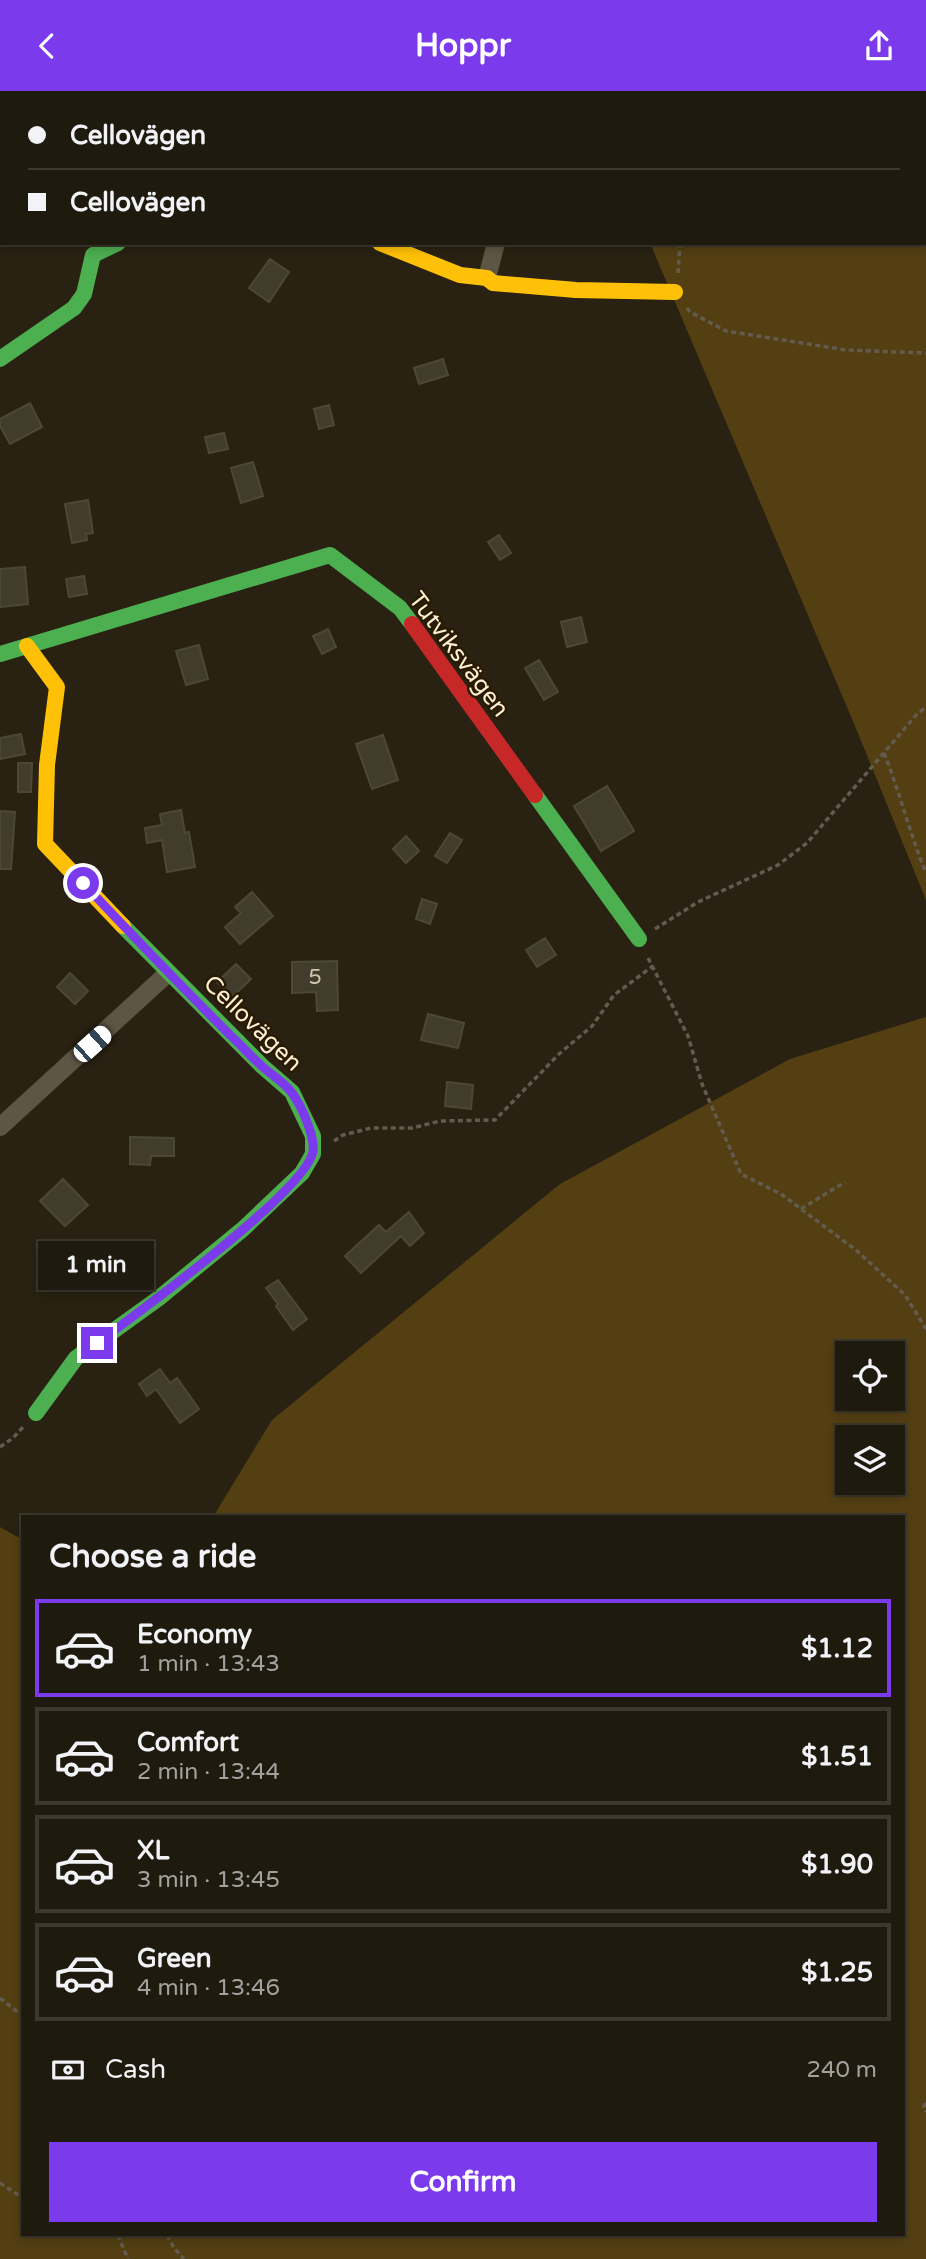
<!DOCTYPE html>
<html lang="en">
<head>
<meta charset="utf-8">
<style>
	:root { --surface:#1f1a0e; --page:#2c271c; --text:#f1f3f6; --muted:#a1a19e; --line:#3c382e; --accent:#7c3aed }
	body { margin:0; font-family:"Varela Round",sans-serif; background:var(--page); color:var(--text); height:100vh; display:flex; flex-direction:column; font-size:26px; white-space:nowrap }
	* { box-sizing:border-box; margin:0 }
	p { font-size:23px; color:var(--muted) }
	.icon { flex:none; width:38px; height:38px; fill:none; stroke:currentColor; stroke-width:2; stroke-linecap:round; stroke-linejoin:round }
	.map { position:relative; flex:1; overflow:hidden }
	.sheet { position:absolute; left:21px; top:1424px; width:884px; height:721px; display:flex; flex-direction:column; background:var(--surface); border-radius:0px; box-shadow:0 4px 10px #0003,0 0 0 2px var(--line) }
	.sheet>* { flex:none }
	.guide { position:absolute; left:0px; top:0px; width:928px; height:154px; box-shadow:0 4px 10px #0003,0 0 0 2px var(--line); display:grid; align-content:center; height:154px; padding:0 28px; background:var(--surface) }
	.fabs { position:absolute; left:835px; top:1250px; display:grid; gap:14px }
	.fabs a { display:grid; place-items:center; width:70px; height:70px; border-radius:0px; background:var(--surface); box-shadow:0 4px 10px #0003,0 0 0 2px var(--line); font-size:35px }
	.end { position:absolute; width:32px; height:32px; margin:-16px; border:9px solid #7c3aed; background:#fff; box-shadow:0 0 0 4px #fff }
	.from { border-radius:50% }
	.bubble { position:absolute; height:49px; border-radius:0px; background:var(--surface); box-shadow:0 4px 10px #0003,0 0 0 2px var(--line); font-size:23px; font-weight:700; line-height:49px; text-align:center }
	.car { position:absolute; width:21px; height:42px; margin:-21px -10px; border-radius:9px; box-shadow:0 0 5px 2px #0007; background:linear-gradient(#fff 24%,#345 0 40%,#fff 0 76%,#345 0 86%,#fff 0) }
	.guide b { display:flex; align-items:center; gap:24px; height:66px; font-size:26px }
	.guide b+b { border-top:2px solid var(--line) }
	.guide i { width:18px; height:18px; background:var(--text) }
	ul { padding:0; list-style:none }
	li { display:flex; align-items:center; gap:21px; height:98px; margin:0 14px 10px; padding:0 14px; border:4px solid var(--line); border-radius:0px }
	li div { flex:1 }
	li b { display:block; font-size:26px }
	li em { font-style:normal; font-weight:700 }
	li.current { border-color:var(--accent) }
	li>.icon { width:63px; height:63px; stroke-width:1.5 }
	h2 { padding:0 28px; font-size:32px; line-height:84px }
	.pay { display:flex; align-items:center; gap:18px; height:77px; padding:0 28px; font-size:26px }
	.pay p { margin-inline-start:auto }
	.primary-button { display:flex; gap:14px; margin-top:auto; padding:14px 28px }
	.primary-button a { flex:1; height:80px; border-radius:0px; background:var(--accent); color:#fff; font-size:28px; font-weight:700; line-height:80px; text-align:center }
	header { display:flex; justify-content:space-between; align-items:center; height:91px; padding:0 28px; background:var(--accent); color:#fff; font-size:32px; font-weight:700 }
	.map>svg:first-child { display:block }
	.green { fill:#543f13; fill-rule:evenodd }
	.water { fill:#1f3768 }
	.building { fill:#413c2c; stroke:#4d4836; stroke-width:2 }
	.lines { fill:none; stroke-linecap:round; stroke-linejoin:round }
	.path { stroke:#635c4e; stroke-width:3.5; stroke-dasharray:5 3.5; stroke-linecap:butt }
	.street { stroke:#5e5645; stroke-width:18 }
	.fast { stroke:#4caf50; stroke-width:16 }
	.slow { stroke:#ffc107; stroke-width:16 }
	.jam { stroke:#c62828; stroke-width:16 }
	.route { stroke:#7c3aed; stroke-width:9 }
	.labels { text-anchor:middle; stroke-width:5; stroke-linejoin:round; paint-order:stroke }
	.number-label { font-size:21px; fill:#d0c3ab }
	.street-label { font-size:24px; fill:#fff0d5; stroke:#281b01 }
</style>
</head>
<body>
<header><svg class="icon" aria-label="back" viewBox="0 0 24 24"><path d="M15 5l-7 7 7 7"/></svg>Hoppr<svg class="icon" aria-label="share" viewBox="0 0 24 24"><path d="M12 15V3M7 8l5-5 5 5M5 13v7h14v-7"/></svg></header>
<div class="map">
<svg width="926" height="2168" viewBox="0 0 926 2168">
	<rect width="100%" height="100%" fill="#292212"/>
	<path class="green" d="M 586,0 L 926,0 L 926,809 L 855,635 L 650,152 L 926,152 L 926,2 L 586,2 Z
		M 926,926 L 926,2168 L 0,2168 L 0,1436 L 23,1449 L 23,2144 L 903,2144 L 903,1426 L 213,1426 L 272,1329 L 560,1093 L 790,968 ZM 847,1262 L 892,1262 L 892,1307 L 847,1307 ZM 847,1346 L 892,1346 L 892,1391 L 847,1391 Z"/>
	<path class="water" d="M 0,0 L 388,0 L 388,2 L 2,2 L 2,27 L 0,27 Z"/>
	<path class="building" d="M 270,168 L 289,181 L 269,211 L 249,197 Z
		M 443,268 L 448,284 L 419,293 L 414,277 Z
		M 30,312 L 42,336 L 10,353 L 0,335 L 0,328 Z
		M 329,314 L 334,334 L 319,338 L 314,318 Z
		M 224,342 L 228,358 L 209,362 L 205,346 Z
		M 253,371 L 263,405 L 241,412 L 231,377 Z
		M 88,409 L 93,442 L 86,443 L 87,449 L 72,452 L 65,413 Z
		M 499,444 L 511,462 L 500,469 L 488,451 Z
		M 25,476 L 28,513 L 0,516 L 0,478 Z
		M 84,485 L 87,503 L 69,506 L 66,488 Z
		M 581,526 L 587,551 L 567,556 L 561,531 Z
		M 328,538 L 336,556 L 322,563 L 313,545 Z
		M 199,554 L 208,588 L 186,594 L 176,560 Z
		M 539,569 L 558,601 L 544,609 L 525,577 Z
		M 21,643 L 25,663 L 0,668 L 0,647 Z
		M 383,644 L 398,689 L 372,698 L 356,653 Z
		M 18,672 L 32,672 L 31,701 L 18,701 Z
		M 607,695 L 634,740 L 601,760 L 574,715 Z
		M 181,719 L 185,742 L 189,741 L 195,776 L 167,781 L 162,749 L 147,752 L 145,737 L 162,734 L 160,723 Z
		M 0,720 L 15,721 L 11,778 L 0,778 Z
		M 450,742 L 462,749 L 447,772 L 435,765 Z
		M 406,745 L 419,760 L 406,772 L 393,758 Z
		M 252,801 L 273,825 L 240,853 L 225,836 L 241,822 L 235,816 Z
		M 422,808 L 437,813 L 430,833 L 416,828 Z
		M 545,847 L 556,864 L 537,876 L 526,859 Z
		M 337,870 L 338,919 L 317,920 L 316,901 L 292,902 L 292,871 Z
		M 236,873 L 251,888 L 232,906 L 217,891 Z
		M 70,882 L 88,900 L 75,913 L 57,896 Z
		M 428,923 L 464,932 L 458,957 L 421,949 Z
		M 447,991 L 473,994 L 471,1018 L 445,1015 Z
		M 130,1046 L 174,1047 L 174,1065 L 151,1065 L 150,1074 L 130,1073 Z
		M 63,1088 L 88,1114 L 65,1135 L 40,1110 Z
		M 409,1121 L 424,1142 L 410,1155 L 401,1145 L 361,1182 L 345,1165 L 379,1134 L 386,1141 Z
		M 278,1189 L 307,1228 L 293,1239 L 276,1215 L 278,1213 L 266,1197 Z
		M 160,1278 L 170,1292 L 177,1287 L 199,1318 L 180,1332 L 156,1298 L 147,1305 L 139,1293 Z"/>
	<g class="lines">
		<path class="path" d="M 667,2 L 667,0
			M 678,182 L 680,152
			M 687,217 L 690,221 L 726,240 L 846,259 L 926,262
			M 884,662 C 900,702 910,743 926,782
			M 655,838 L 698,811 L 778,774 L 807,752 L 917,623 L 926,616
			M 648,867 L 688,945 L 702,993 L 741,1083 L 781,1103 L 856,1159 L 905,1204 L 926,1238
			M 334,1050 L 343,1044 L 371,1037 L 412,1037 L 440,1030 L 495,1029 L 559,963 L 592,935 L 614,904 L 653,875
			M 801,1118 L 845,1091
			M 0,1356 L 13,1347 L 23,1336
			M 0,1907 L 23,1925
			M 926,2012 L 924,2015 L 926,2021
			M 0,2092 L 23,2107
			M 118,2144 L 128,2168
			M 167,2144 L 174,2157 L 184,2168"/>
		<path class="street" d="M 518,0 L 518,2
			M 487,187 L 496,152
			M 0,1036 L 168,882"/>
		<path class="fast" d="M 0,268 L 74,217 L 84,203 L 93,164 L 118,152
			M 0,563 L 330,464 L 400,517 L 412,533
			M 535,704 L 639,848
			M 36,1322 L 76,1267 L 159,1207 L 243,1138 L 302,1082 L 313,1063 L 313,1045 L 292,1001 L 262,975 L 123,835"/>
		<path class="slow" d="M 380,152 L 460,184 L 487,187 L 493,192 L 576,199 L 675,201
			M 27,555 L 57,596 L 47,674 L 45,753 L 123,835"/>
		<path class="jam" d="M 412,533 L 535,704"/>
	</g>
	<g class="lines">
		<path class="route" d="M 83,792 C 131,843 180,894 230,944 C 242,955 252,967 264,977 C 273,985 285,992 292,1002 C 301,1014 315,1045 313,1060 C 308,1098 134,1225 97,1252"/>
	</g>
	<g class="labels">
		<g class="number-label">
			<text x="315" y="893">5</text>
		</g>
		<g class="street-label">
			<text transform="translate(459 563) rotate(53)" y="8">Tutviksvägen</text>
			<text transform="translate(253 932) rotate(44)" y="8">Cellovägen</text>
		</g>
	</g>
</svg>
<div class="fabs">
<a><svg class="icon" aria-label="locate" viewBox="0 0 24 24"><circle cx="12" cy="12" r="6"/><path d="M12 2v4M12 18v4M2 12h4M18 12h4"/></svg></a>
<a><svg class="icon" aria-label="layers" viewBox="0 0 24 24"><path d="M12 4l9 5-9 5-9-5zM3 14l9 5 9-5"/></svg></a>
</div>
<i class="end from" style="left:83px;top:792px"></i>
<i class="end" style="left:97px;top:1252px"></i>
<div class="bubble" style="left:38px;top:1150px;width:116px">1 min</div>
<i class="car" style="left:92px;top:953px;rotate:48deg"></i>
<div class="guide">
<b><i class="from"></i>Cellovägen</b>
<b><i></i>Cellovägen</b>
</div>
<section class="sheet">
<h2>Choose a ride</h2>
<ul>
<li class="current"><svg class="icon" aria-label="car" viewBox="0 0 24 24"><path d="M5 17H2v-5l4-1 3-4h7l3 4 3 1v5h-3M9 17h6M6 11h13"/><circle cx="7" cy="17" r="2"/><circle cx="17" cy="17" r="2"/></svg><div><b>Economy</b><p>1 min · 13:43</p></div><em>$1.12</em></li>
<li><svg class="icon" aria-label="car" viewBox="0 0 24 24"><path d="M5 17H2v-5l4-1 3-4h7l3 4 3 1v5h-3M9 17h6M6 11h13"/><circle cx="7" cy="17" r="2"/><circle cx="17" cy="17" r="2"/></svg><div><b>Comfort</b><p>2 min · 13:44</p></div><em>$1.51</em></li>
<li><svg class="icon" aria-label="car" viewBox="0 0 24 24"><path d="M5 17H2v-5l4-1 3-4h7l3 4 3 1v5h-3M9 17h6M6 11h13"/><circle cx="7" cy="17" r="2"/><circle cx="17" cy="17" r="2"/></svg><div><b>XL</b><p>3 min · 13:45</p></div><em>$1.90</em></li>
<li><svg class="icon" aria-label="car" viewBox="0 0 24 24"><path d="M5 17H2v-5l4-1 3-4h7l3 4 3 1v5h-3M9 17h6M6 11h13"/><circle cx="7" cy="17" r="2"/><circle cx="17" cy="17" r="2"/></svg><div><b>Green</b><p>4 min · 13:46</p></div><em>$1.25</em></li>
</ul>
<div class="pay"><svg class="icon" aria-label="cash" viewBox="0 0 24 24"><path d="M3 7h18v10H3z"/><circle cx="12" cy="12" r="2"/></svg>Cash<p>240 m</p></div>
<div class="primary-button"><a>Confirm</a></div>
</section>
</div>
</body>
</html>
